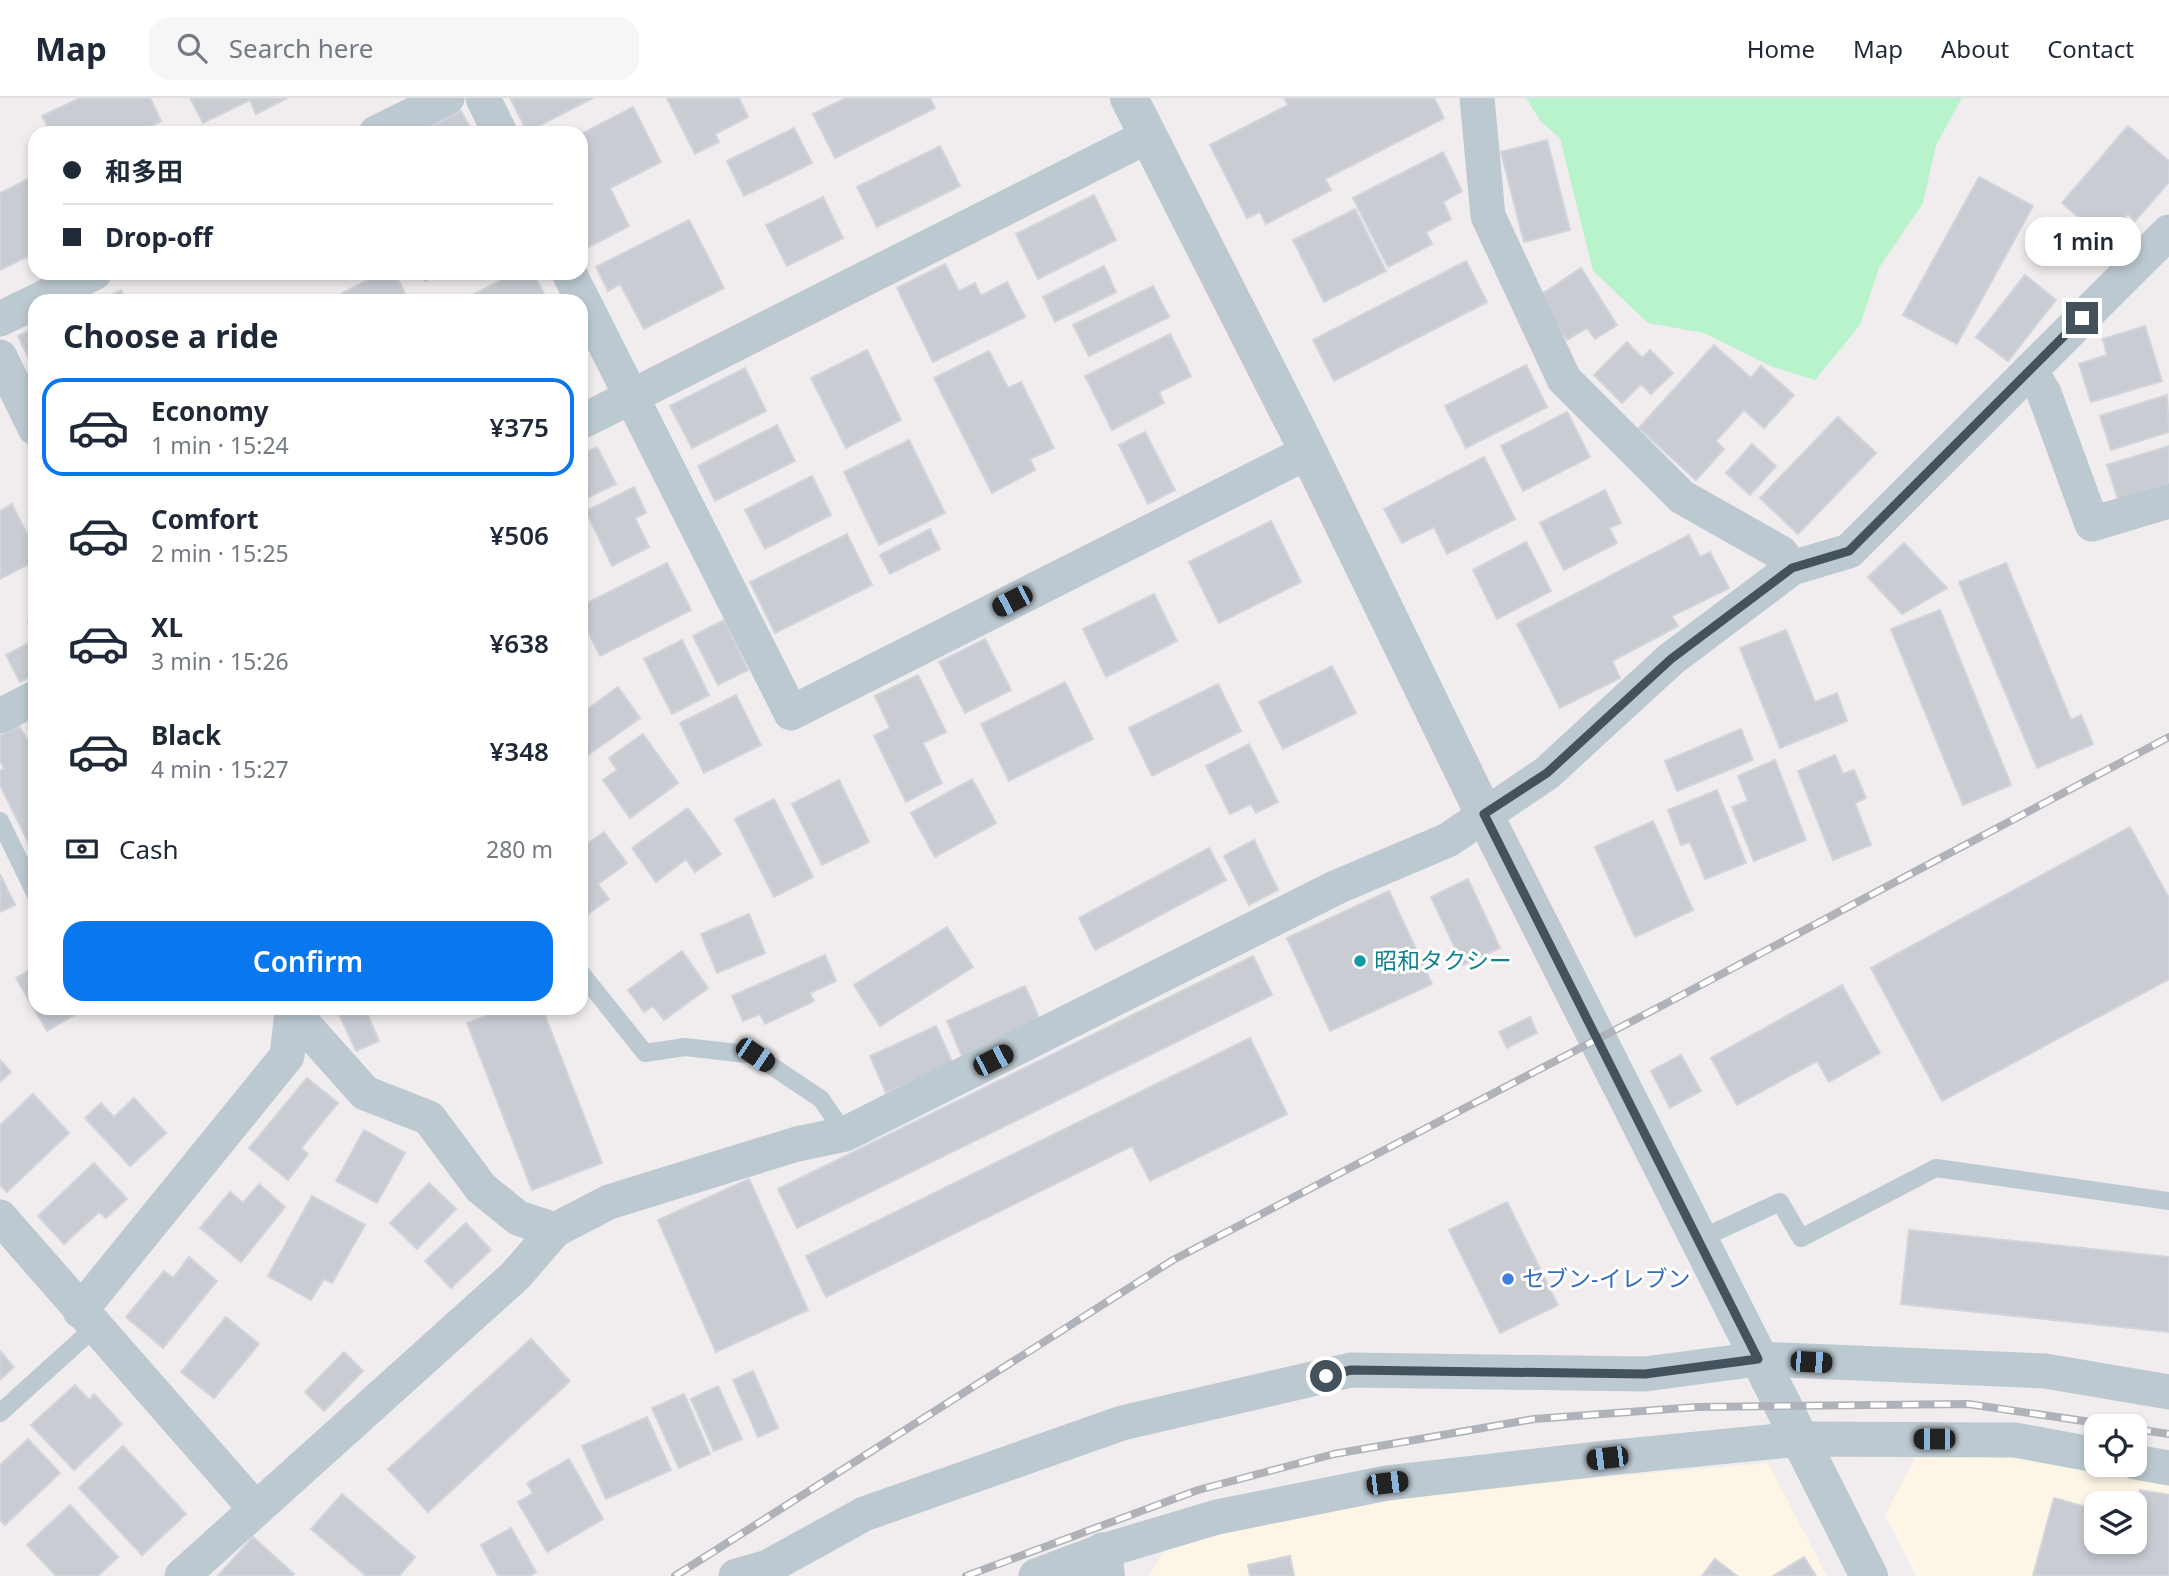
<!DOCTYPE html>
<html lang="en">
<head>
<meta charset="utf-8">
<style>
	:root { --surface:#fff; --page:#f6f6f7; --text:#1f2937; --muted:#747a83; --line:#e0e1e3; --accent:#0978ef }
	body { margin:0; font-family:"Noto Sans","Noto Sans JP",sans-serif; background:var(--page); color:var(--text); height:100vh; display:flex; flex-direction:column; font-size:26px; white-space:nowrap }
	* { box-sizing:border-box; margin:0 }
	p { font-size:23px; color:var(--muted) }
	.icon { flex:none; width:38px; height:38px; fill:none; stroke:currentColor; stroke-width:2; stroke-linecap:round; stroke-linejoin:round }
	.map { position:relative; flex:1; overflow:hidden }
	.sheet { position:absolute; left:28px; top:196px; width:560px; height:721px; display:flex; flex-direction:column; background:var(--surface); border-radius:21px; box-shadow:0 4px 10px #0003 }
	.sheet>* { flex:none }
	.guide { position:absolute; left:28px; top:28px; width:560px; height:154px; border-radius:21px; box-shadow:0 4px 10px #0003; display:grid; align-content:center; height:154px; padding:0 35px; background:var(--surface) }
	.fabs { position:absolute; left:2084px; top:1316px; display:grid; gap:14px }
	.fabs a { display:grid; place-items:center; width:63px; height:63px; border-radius:14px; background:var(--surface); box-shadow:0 4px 10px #0003; font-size:35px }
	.end { position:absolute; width:32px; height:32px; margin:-16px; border:9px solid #44525d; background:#fff; box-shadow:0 0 0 4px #fff }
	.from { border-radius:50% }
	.bubble { position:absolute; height:49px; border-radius:21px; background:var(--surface); box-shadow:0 4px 10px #0003; font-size:23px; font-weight:600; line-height:49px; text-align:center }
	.car { position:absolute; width:21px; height:42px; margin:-21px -10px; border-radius:9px; box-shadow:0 0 5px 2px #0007; background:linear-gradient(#222 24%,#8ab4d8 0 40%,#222 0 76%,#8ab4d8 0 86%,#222 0) }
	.guide b { display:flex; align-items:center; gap:24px; height:66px; font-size:26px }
	.guide b+b { border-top:2px solid var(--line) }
	.guide i { width:18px; height:18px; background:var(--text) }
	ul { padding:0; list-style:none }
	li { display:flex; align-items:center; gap:21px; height:98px; margin:0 14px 10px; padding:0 21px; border:4px solid transparent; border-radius:21px }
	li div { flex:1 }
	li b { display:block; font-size:26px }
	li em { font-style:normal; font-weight:600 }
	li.current { border-color:var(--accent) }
	li>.icon { width:63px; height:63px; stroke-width:1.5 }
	h2 { padding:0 35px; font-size:32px; line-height:84px }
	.pay { display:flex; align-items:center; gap:18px; height:77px; padding:0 35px; font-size:26px }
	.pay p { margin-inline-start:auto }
	.cta { display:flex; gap:14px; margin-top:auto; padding:14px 35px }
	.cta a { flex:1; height:80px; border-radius:21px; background:var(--accent); color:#fff; font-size:28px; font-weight:600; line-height:80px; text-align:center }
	header { display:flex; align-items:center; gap:42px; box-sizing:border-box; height:98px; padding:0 35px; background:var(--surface); border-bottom:2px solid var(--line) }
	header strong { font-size:33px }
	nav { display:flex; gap:38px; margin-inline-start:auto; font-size:24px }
	.search { width:490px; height:63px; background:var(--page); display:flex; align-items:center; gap:18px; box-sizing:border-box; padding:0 24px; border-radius:21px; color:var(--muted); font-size:26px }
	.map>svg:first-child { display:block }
	.commercial { fill:#fdf5e5; fill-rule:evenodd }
	.green { fill:#b8f3cc }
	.building { fill:#c9cdd3; stroke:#d1d4da; stroke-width:2 }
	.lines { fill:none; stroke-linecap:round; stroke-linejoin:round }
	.service { stroke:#bdc9d1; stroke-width:18 }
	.minor { stroke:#bdc9d1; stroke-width:35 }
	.tertiary { stroke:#bdc9d1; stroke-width:38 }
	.rail-casing { stroke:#afb3b9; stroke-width:8 }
	.rail { stroke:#fff; stroke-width:5; stroke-dasharray:16; stroke-linecap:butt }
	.route { stroke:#44525d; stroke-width:9 }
	.culture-dot { fill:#0f9aa8; stroke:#fff; stroke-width:2.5 }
	.shop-dot { fill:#3f7fe0; stroke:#fff; stroke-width:2.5 }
	.labels { text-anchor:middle; stroke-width:6; stroke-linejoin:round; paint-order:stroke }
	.culture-label { font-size:23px; fill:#0d838f; stroke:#fff; text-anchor:start }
	.shop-label { font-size:23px; fill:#366cbe; stroke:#fff; text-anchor:start }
</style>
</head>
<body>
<header>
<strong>Map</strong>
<div class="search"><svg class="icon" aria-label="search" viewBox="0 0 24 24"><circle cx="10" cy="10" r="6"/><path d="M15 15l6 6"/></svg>Search here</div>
<nav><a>Home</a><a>Map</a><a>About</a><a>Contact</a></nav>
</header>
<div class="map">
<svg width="2169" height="1478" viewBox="0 0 2169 1478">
	<rect width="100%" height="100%" fill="#f1edee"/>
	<path class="commercial" d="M 1918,1354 L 2020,1358 L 2169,1384 L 2169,1478 L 1916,1478 L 1885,1417 ZM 2096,1405 L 2135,1405 L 2135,1444 L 2096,1444 Z
		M 1768,1365 L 1827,1478 L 1149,1478 L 1169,1446 L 1389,1398 Z"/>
	<path class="green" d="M 1526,0 L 1962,0 L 1936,47 L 1923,105 L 1879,170 L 1860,227 L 1815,282 L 1773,269 L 1704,235 L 1648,225 L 1593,173 L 1560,40 L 1541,24 Z"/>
	<path class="building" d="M 80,0 L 150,0 L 161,23 L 137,35 L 51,35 L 42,18 Z
		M 190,0 L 287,0 L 256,16 L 250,2 L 203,25 Z
		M 510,0 L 593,0 L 527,34 Z
		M 667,0 L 739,0 L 748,19 L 715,36 L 719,44 L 695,56 Z
		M 846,0 L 930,0 L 935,10 L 835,60 L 813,16 Z
		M 1284,0 L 1434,0 L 1444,20 L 1325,81 L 1331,92 L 1266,126 L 1260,114 L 1247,120 L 1210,47 L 1288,7 Z
		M 633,9 L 661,64 L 610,90 L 629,128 L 581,153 L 581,36 Z
		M 461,13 L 473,35 L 418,35 Z
		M 2128,28 L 2169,63 L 2169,84 L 2135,123 L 2128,116 L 2106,143 L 2062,105 Z
		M 794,30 L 812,65 L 744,98 L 727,63 Z
		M 1547,42 L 1570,132 L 1524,144 L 1501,54 Z
		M 940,48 L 960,88 L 877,129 L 857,89 Z
		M 1443,54 L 1462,93 L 1443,104 L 1451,121 L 1426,134 L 1432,146 L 1388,169 L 1353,100 Z
		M 1979,79 L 2033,108 L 1957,246 L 1903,217 Z
		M 28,81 L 35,96 L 35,155 L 0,172 L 0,95 Z
		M 1094,97 L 1116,142 L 1038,181 L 1016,136 Z
		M 823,99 L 843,140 L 787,168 L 766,127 Z
		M 1355,111 L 1386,173 L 1324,204 L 1293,142 Z
		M 689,122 L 724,190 L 644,231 L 620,186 L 608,193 L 596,169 Z
		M 1466,163 L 1487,204 L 1334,283 L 1313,242 Z
		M 945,166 L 959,193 L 975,185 L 981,198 L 1007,184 L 1025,219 L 933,264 L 897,190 Z
		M 1104,168 L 1116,194 L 1055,224 L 1043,199 Z
		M 1581,170 L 1617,227 L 1595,241 L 1587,230 L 1567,242 L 1539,198 Z
		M 381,175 L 395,175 L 409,203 L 327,203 Z
		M 421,175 L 441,175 L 425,183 Z
		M 515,175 L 533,175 L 548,203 L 461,203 Z
		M 2025,177 L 2056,202 L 2008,263 L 1976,239 Z
		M 1153,188 L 1169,219 L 1089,258 L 1073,227 Z
		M 121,192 L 127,203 L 99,203 Z
		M 2145,228 L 2162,283 L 2091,304 L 2079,266 L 2107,257 L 2103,241 Z
		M 35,230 L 35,273 L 18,238 Z
		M 1170,236 L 1191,278 L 1159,294 L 1164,305 L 1112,332 L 1085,278 Z
		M 1627,244 L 1642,260 L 1650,252 L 1673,275 L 1651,296 L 1641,286 L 1622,305 L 1594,277 Z
		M 1714,247 L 1751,280 L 1761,268 L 1794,297 L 1764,330 L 1744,312 L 1716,343 L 1724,351 L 1696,382 L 1639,330 Z
		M 867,252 L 901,322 L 846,350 L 811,280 Z
		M 989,253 L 1008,290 L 1021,284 L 1054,350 L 1030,361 L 1035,372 L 992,395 L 934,280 Z
		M 1526,267 L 1547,309 L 1466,350 L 1445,308 Z
		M 745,270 L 766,313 L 692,350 L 670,308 Z
		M 2167,297 L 2169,334 L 2111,352 L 2100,318 Z
		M 1567,314 L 1590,359 L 1523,393 L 1501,348 Z
		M 1838,319 L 1876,355 L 1798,436 L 1760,400 Z
		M 777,327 L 795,363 L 715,403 L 698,368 Z
		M 1145,334 L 1175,392 L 1148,406 L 1119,347 Z
		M 909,342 L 945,415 L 879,447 L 844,374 Z
		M 1752,346 L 1776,368 L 1750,397 L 1726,375 Z
		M 2169,348 L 2169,385 L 2118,401 L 2107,367 Z
		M 597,349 L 616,386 L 581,403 L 581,357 Z
		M 1484,359 L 1515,421 L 1447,456 L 1434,429 L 1402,445 L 1384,411 Z
		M 812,378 L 831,417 L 765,451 L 745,412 Z
		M 634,389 L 646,415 L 635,420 L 649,449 L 612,468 L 586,413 Z
		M 1605,392 L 1621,425 L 1609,430 L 1617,445 L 1564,472 L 1540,425 Z
		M 12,406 L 35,452 L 35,463 L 0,481 L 0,413 Z
		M 1271,423 L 1301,484 L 1219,525 L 1189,464 Z
		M 930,431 L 940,451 L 890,476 L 880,457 Z
		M 847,436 L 872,487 L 775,535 L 750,484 Z
		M 1689,437 L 1700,459 L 1710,454 L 1729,490 L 1672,518 L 1678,528 L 1612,563 L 1620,580 L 1560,610 L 1517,526 Z
		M 1526,444 L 1551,493 L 1497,521 L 1473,472 Z
		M 1904,445 L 1947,490 L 1902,516 L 1868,479 Z
		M 667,465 L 691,512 L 600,558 L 581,519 L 581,508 Z
		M 2006,465 L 2071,622 L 2081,617 L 2093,646 L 2037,670 L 1959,484 Z
		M 1154,496 L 1177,543 L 1106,579 L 1083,531 Z
		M 1940,512 L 2011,687 L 1963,707 L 1891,531 Z
		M 35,522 L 35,538 L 28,525 Z
		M 724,522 L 748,572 L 718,587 L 693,538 Z
		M 1786,532 L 1815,604 L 1837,595 L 1847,623 L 1780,650 L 1740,550 Z
		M 985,541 L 1011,592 L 965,615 L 939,564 Z
		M 35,542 L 35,576 L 20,584 L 6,557 Z
		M 682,542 L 709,597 L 672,616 L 644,561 Z
		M 1332,568 L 1356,615 L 1283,651 L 1259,604 Z
		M 918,577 L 946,634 L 923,645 L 942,685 L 906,704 L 874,638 L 890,630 L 875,598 Z
		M 1065,584 L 1093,641 L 1009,683 L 981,626 Z
		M 1218,586 L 1241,633 L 1152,678 L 1129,630 Z
		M 618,589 L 640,620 L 585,659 L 581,653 L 581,616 Z
		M 736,597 L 761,647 L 704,675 L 680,625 Z
		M 19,628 L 35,655 L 35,758 L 0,687 L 0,673 L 4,670 L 0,663 L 0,638 Z
		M 1741,631 L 1753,662 L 1677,693 L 1665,663 Z
		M 643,636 L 678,685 L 630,720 L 603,682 L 617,672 L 609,660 Z
		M 1249,646 L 1278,704 L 1256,715 L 1251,706 L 1230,716 L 1206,668 Z
		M 1835,657 L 1843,676 L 1854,672 L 1866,700 L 1855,705 L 1871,747 L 1833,762 L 1798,673 Z
		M 1775,662 L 1806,742 L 1754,763 L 1732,709 L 1748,703 L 1738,678 Z
		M 972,681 L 996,725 L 935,759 L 911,715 Z
		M 839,682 L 869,744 L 822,767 L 792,706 Z
		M 1717,692 L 1746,765 L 1705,781 L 1690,744 L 1681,747 L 1668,712 Z
		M 774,701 L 813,779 L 774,799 L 735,721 Z
		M 688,710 L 721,756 L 695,774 L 686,761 L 656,784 L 632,750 Z
		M 1653,723 L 1693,812 L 1635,839 L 1595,749 Z
		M 2130,729 L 2169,800 L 2169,881 L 1942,1003 L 1871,870 Z
		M 604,734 L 627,765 L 598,786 L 609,801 L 581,821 L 581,750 Z
		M 1254,742 L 1278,792 L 1249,807 L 1224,758 Z
		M 1209,750 L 1226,782 L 1095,852 L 1079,820 Z
		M 0,776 L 15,807 L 0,814 Z
		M 1468,781 L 1500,850 L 1463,867 L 1431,799 Z
		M 1389,793 L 1432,886 L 1330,933 L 1287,840 Z
		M 749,816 L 765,855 L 717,875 L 701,836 Z
		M 947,829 L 973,869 L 880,928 L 854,887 Z
		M 682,853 L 708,890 L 664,922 L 653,908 L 644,914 L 628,892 Z
		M 825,857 L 836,883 L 810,895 L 814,903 L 765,926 L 760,916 L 743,923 L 732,898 Z
		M 1253,858 L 1272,897 L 797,1130 L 778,1091 Z
		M 35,869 L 35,910 L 86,910 L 47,933 L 16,880 Z
		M 1842,887 L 1880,955 L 1829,984 L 1817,963 L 1737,1007 L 1711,960 Z
		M 1025,888 L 1040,922 L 962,958 L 947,923 Z
		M 336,910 L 365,910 L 379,943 L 356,953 Z
		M 507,910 L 542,910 L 602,1065 L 532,1092 L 467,925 Z
		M 1530,919 L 1537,935 L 1507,950 L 1499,934 Z
		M 936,928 L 953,966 L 886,995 L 870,958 Z
		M 1250,940 L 1287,1016 L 1150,1083 L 1132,1048 L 826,1199 L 806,1158 Z
		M 1681,957 L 1701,993 L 1670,1010 L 1651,973 Z
		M 0,962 L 11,974 L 0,984 Z
		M 307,980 L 338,1005 L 301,1050 L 308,1056 L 288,1082 L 249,1050 Z
		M 33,996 L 69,1035 L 7,1094 L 0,1087 L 0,1027 Z
		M 134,1000 L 166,1035 L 130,1068 L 85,1020 L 101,1005 L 114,1019 Z
		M 364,1032 L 405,1055 L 377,1105 L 336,1083 Z
		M 94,1065 L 127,1101 L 106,1120 L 99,1114 L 64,1146 L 38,1118 Z
		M 749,1081 L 808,1212 L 716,1254 L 658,1122 Z
		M 429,1085 L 456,1111 L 417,1151 L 390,1125 Z
		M 259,1086 L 285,1109 L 241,1164 L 200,1130 L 230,1094 L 243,1105 Z
		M 312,1098 L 365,1127 L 332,1185 L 324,1181 L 311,1202 L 268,1178 Z
		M 1507,1104 L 1558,1207 L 1500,1235 L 1449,1132 Z
		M 466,1125 L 491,1152 L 451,1190 L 425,1163 Z
		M 1909,1132 L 2169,1159 L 2169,1234 L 1901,1206 Z
		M 189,1159 L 217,1183 L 163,1250 L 126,1219 L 164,1173 L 173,1180 Z
		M 226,1219 L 259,1246 L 214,1300 L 181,1274 Z
		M 531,1241 L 570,1283 L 428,1414 L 388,1371 Z
		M 0,1253 L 14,1269 L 0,1282 Z
		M 344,1254 L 363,1273 L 324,1313 L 305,1294 Z
		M 753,1273 L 778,1330 L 758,1339 L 733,1282 Z
		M 75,1287 L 89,1302 L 94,1296 L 122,1326 L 74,1372 L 31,1327 Z
		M 718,1288 L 742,1341 L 714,1353 L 691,1301 Z
		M 684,1296 L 710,1356 L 679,1370 L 652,1310 Z
		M 647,1319 L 671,1372 L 606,1401 L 582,1348 Z
		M 28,1341 L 60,1375 L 5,1427 L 0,1422 L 0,1367 Z
		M 123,1348 L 186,1416 L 142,1457 L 79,1390 Z
		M 569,1361 L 603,1421 L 547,1454 L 518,1404 L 533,1395 L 527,1385 Z
		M 2140,1392 L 2169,1397 L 2169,1478 L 2033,1478 L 2054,1400 L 2096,1412 L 2096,1444 L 2135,1444 L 2135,1413 Z
		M 342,1396 L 415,1459 L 399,1478 L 366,1478 L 311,1431 Z
		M 70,1407 L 118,1459 L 98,1478 L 56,1478 L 27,1447 Z
		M 511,1430 L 536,1474 L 530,1478 L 498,1478 L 481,1447 Z
		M 253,1439 L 294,1476 L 292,1478 L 218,1478 Z
		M 1290,1458 L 1294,1478 L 1250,1478 L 1248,1467 Z
		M 1804,1459 L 1816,1478 L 1773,1478 Z
		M 1715,1461 L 1737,1478 L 1702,1478 Z"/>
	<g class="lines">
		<path class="service" d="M 0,723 L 35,795
			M 581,875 L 645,955 L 685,949 L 755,957 L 821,1001 L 845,1036
			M 1698,1142 L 1780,1104 L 1801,1140 L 1936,1070 L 2169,1103
			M 0,1315 L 94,1230"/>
		<path class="minor" d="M 483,0 L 500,35
			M 1477,0 L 1488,118 L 1564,281 L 1682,399 L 1781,455 L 1792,470
			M 376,35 L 447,0
			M 569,175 L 791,615 L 1308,354
			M 37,203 L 94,175
			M 0,221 L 35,204
			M 0,259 L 35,330
			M 2030,272 L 2044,295 L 2092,426 L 2169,403
			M 581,324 L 1148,38
			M 0,618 L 35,600
			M 0,1119 L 254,1409
			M 80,1213 L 287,958 L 292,913 L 365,995 L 429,1020 L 481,1090 L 518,1120 L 555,1132
			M 2135,1364 L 2169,1370
			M 182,1478 L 515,1178 L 555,1132 L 609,1104 L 797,1046 L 845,1036 L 1337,789 L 1448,742 L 1547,675 L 1671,561 L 1792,470 L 1849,453 L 2169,134
			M 736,1478 L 768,1469 L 864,1416 L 1122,1325 L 1351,1272 L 1645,1276 L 1758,1261 L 2045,1273 L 2169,1294
			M 1036,1478 L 1103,1453 L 1217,1419 L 1387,1385 L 1607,1360 L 1799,1341 L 2015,1342 L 2096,1357"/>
		<path class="tertiary" d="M 1129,0 L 1299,335 L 1484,716 L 1869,1478
			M 1103,1453 L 1106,1478"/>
		<defs>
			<path id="rail" d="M 2135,1331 L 2169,1336
				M 675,1478 L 1173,1162 L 1665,906 L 2169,639
				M 966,1478 L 1198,1392 L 1334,1356 L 1534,1321 L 1697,1309 L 1968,1306 L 2118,1328"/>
		</defs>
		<use href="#rail" class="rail-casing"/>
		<use href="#rail" class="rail"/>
	</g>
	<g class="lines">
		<path class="route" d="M 1326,1278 L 1351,1272 L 1645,1276 L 1758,1261 L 1484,716 L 1547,675 L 1671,561 L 1792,470 L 1849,453 L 2082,220"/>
	</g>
	<circle class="culture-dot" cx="1360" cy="863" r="7"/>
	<circle class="shop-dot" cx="1508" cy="1181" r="7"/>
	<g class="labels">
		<g class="culture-label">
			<text x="1374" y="871">昭和タクシー</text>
		</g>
		<g class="shop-label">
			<text x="1522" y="1189">セブン-イレブン</text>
		</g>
	</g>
</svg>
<div class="fabs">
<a><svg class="icon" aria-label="locate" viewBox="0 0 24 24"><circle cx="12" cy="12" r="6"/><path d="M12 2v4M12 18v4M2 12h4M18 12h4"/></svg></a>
<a><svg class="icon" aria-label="layers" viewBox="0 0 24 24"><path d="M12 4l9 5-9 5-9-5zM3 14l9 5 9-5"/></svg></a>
</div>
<i class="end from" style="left:1326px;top:1278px"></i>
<i class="end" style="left:2082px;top:220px"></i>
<div class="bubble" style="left:2025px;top:119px;width:116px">1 min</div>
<i class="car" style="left:1012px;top:503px;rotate:243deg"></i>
<i class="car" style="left:755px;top:957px;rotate:124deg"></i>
<i class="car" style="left:993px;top:962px;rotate:63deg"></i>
<i class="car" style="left:1811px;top:1264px;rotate:93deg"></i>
<i class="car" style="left:1934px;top:1341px;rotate:270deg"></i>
<i class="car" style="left:1607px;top:1360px;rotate:263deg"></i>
<i class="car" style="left:1387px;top:1385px;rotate:83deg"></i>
<div class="guide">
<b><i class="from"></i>和多田</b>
<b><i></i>Drop-off</b>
</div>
<section class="sheet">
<h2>Choose a ride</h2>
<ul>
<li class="current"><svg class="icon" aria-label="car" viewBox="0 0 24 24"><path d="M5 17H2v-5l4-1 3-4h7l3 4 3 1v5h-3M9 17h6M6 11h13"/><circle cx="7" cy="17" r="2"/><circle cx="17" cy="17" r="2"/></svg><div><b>Economy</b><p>1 min · 15:24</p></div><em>¥375</em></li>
<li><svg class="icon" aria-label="car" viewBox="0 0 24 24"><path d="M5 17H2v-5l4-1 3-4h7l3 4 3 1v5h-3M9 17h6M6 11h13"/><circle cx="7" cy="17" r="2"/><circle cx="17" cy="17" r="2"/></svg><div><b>Comfort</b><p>2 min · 15:25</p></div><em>¥506</em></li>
<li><svg class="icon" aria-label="car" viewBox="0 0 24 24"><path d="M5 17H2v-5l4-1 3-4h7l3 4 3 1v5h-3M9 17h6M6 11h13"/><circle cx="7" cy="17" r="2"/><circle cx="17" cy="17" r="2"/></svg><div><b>XL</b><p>3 min · 15:26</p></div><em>¥638</em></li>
<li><svg class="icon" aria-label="car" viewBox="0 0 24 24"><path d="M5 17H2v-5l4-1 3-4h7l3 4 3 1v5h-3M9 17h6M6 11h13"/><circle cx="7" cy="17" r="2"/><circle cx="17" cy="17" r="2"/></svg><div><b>Black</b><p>4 min · 15:27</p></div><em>¥348</em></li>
</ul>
<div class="pay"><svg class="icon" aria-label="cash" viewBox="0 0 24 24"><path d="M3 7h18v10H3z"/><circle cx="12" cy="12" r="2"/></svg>Cash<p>280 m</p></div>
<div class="cta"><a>Confirm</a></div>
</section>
</div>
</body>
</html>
